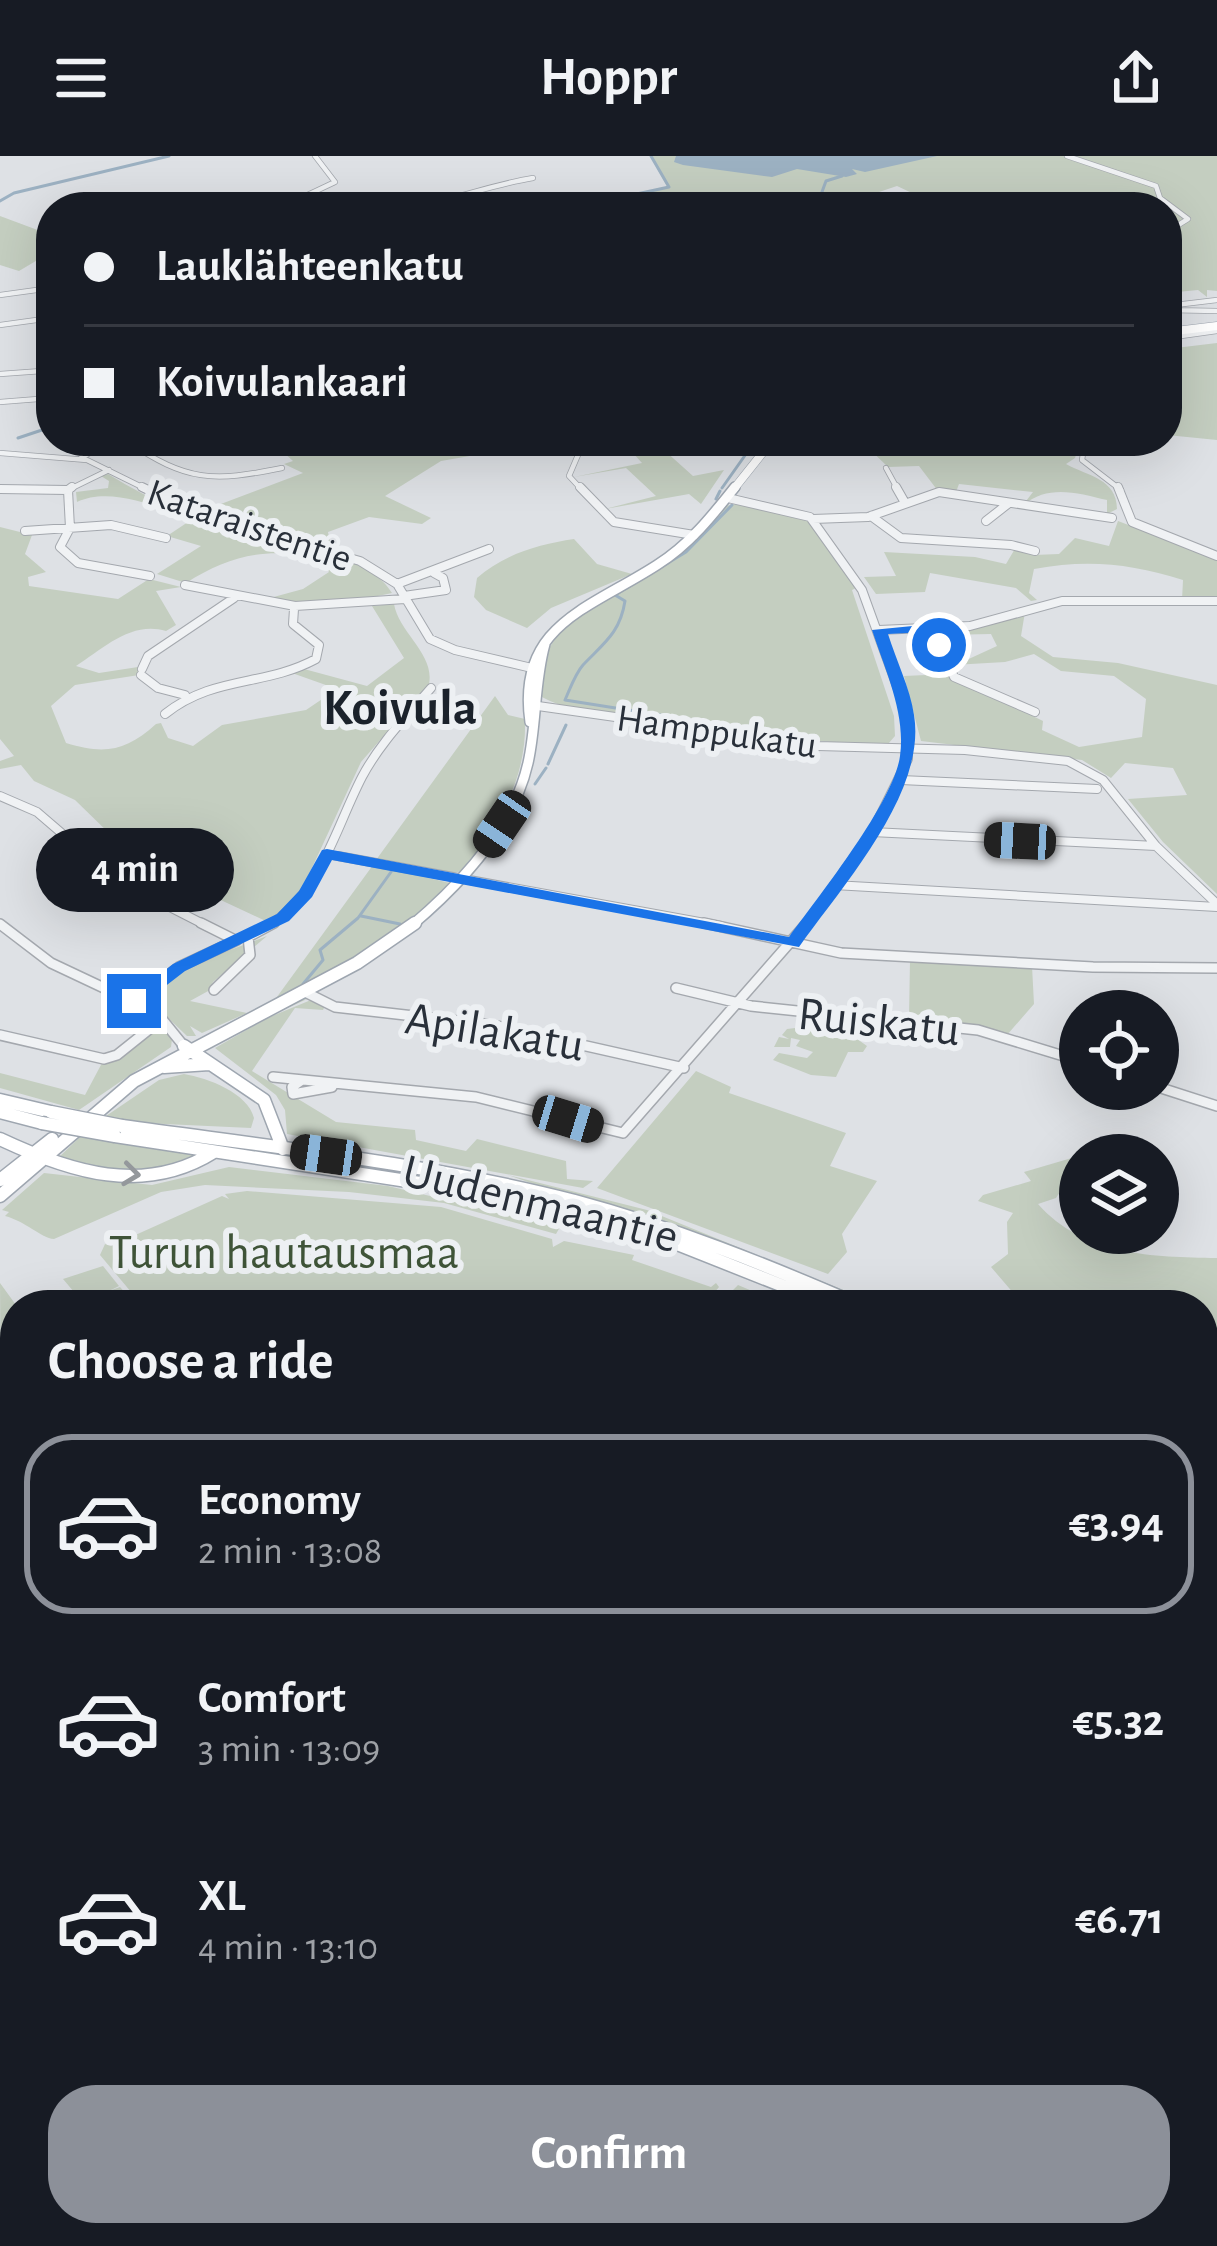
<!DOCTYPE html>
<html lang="en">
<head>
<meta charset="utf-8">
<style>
	:root { --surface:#171b24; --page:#242831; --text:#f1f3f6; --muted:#9ea1a6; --line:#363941; --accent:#8c9099 }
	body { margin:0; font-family:"Alegreya Sans",sans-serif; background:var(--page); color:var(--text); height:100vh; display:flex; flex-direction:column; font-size:45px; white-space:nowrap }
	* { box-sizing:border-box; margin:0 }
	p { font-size:39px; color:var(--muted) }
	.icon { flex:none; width:66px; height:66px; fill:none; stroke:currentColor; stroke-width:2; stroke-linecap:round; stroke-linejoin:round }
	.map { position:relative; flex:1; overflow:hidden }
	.drawer { position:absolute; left:0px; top:1134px; width:1218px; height:957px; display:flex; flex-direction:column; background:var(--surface); border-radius:48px 48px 0 0; box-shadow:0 12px 48px #0002 }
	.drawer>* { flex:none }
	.top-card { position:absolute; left:36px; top:36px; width:1146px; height:264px; border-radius:48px; box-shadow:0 12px 48px #0002; display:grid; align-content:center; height:264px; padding:0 48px; background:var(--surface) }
	.fabs { position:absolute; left:1059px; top:834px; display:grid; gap:24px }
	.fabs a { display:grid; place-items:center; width:120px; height:120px; border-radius:50%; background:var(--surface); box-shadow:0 12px 48px #0002; font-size:60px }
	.end { position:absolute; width:54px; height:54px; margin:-27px; border:15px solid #1a73e8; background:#fff; box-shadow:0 0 0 6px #fff }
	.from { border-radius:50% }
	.bubble { position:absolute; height:84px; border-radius:42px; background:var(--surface); box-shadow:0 12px 48px #0002; font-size:39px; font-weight:700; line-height:84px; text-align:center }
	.car { position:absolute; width:36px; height:72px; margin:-36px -18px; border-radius:15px; box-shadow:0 0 9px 3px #0007; background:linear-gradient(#222 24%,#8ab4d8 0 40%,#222 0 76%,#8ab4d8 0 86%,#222 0) }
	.top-card b { display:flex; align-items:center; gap:42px; height:114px; font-size:45px }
	.top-card b+b { border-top:3px solid var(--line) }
	.top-card i { width:30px; height:30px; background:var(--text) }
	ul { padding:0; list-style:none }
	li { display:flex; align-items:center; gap:36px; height:180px; margin:0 24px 18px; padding:0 24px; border:6px solid transparent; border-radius:48px }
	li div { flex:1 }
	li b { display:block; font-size:45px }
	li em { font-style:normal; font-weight:700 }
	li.selected { border-color:var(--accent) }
	li>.icon { width:108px; height:108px; stroke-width:1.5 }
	h2 { padding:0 48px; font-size:54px; line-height:144px }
	.button { display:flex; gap:24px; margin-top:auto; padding:24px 48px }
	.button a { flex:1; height:138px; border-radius:48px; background:var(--accent); color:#fff; font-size:48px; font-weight:700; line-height:138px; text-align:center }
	header { display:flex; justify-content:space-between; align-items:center; height:156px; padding:0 48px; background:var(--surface); font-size:54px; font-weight:700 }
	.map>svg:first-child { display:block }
	.green { fill:#c4cec0 }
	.water { fill:#9cb1c2 }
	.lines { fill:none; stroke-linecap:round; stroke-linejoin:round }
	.stream { stroke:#9cb1c2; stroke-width:3 }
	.minor-far3-casing { stroke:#a4a8ae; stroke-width:6 }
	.minor-far2-casing { stroke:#a4a8ae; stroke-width:10 }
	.minor-far1-casing { stroke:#a4a8ae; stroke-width:12 }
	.minor-casing { stroke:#a4a8ae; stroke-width:15 }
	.major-far2-casing { stroke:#9ea6b0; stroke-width:9 }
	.major-far1-casing { stroke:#9ea6b0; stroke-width:12 }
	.major-casing { stroke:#9ea6b0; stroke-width:15 }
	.minor-far3 { stroke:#f0f2f4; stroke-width:4.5 }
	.minor-far2 { stroke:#f0f2f4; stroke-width:8 }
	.minor-far1 { stroke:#f0f2f4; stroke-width:9 }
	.minor { stroke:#f0f2f4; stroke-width:12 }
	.major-far2 { stroke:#fff; stroke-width:8 }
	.major-far1 { stroke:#fff; stroke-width:9 }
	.major { stroke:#fff; stroke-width:12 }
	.major-bridge-casing { stroke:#9ea6b0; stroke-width:15; stroke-linecap:butt }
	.major-bridge { stroke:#fff; stroke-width:12 }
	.oneway { stroke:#94989c }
	.route { fill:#1a73e8 }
	.labels { text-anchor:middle; stroke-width:12; stroke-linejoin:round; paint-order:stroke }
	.far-street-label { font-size:39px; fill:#29303a; stroke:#edf0f3 }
	.street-label { font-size:48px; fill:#29303a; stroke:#edf0f3 }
	.park-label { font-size:48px; fill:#3f5438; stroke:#edf0f3 }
	.far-district-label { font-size:51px; font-weight:bold; fill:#1b222b; stroke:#edf0f3 }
</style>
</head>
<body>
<header><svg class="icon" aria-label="menu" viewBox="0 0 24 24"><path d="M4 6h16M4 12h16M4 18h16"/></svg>Hoppr<svg class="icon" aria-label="share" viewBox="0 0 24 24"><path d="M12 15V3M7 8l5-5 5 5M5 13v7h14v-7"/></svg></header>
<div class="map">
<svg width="1217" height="2090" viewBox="0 0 1217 2090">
	<rect width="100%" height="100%" fill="#dee1e5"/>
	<path class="green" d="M 650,0 L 1217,0 L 1217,135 L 1207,134 L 1207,141 L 1198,134 L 1167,137 L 1167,51 L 1022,51 L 1021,47 L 942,51 L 897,30 L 834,51 L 627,51 L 638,48 L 630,40 L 668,32 Z
		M 0,60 L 51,79 L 51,96 L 19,115 L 0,109 Z
		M 1217,187 L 1217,284 L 1167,279 L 1167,193 Z
		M 271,285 L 515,285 L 521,291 L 441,305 L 385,340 L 431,362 L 422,368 L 369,361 L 328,376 L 331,391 L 205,354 L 303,317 L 284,308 L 293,305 Z
		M 646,285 L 654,285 L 693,320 L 724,314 L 701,348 L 689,338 L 605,353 L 656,340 L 626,312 L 574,321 L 642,307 L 632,296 L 652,293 Z
		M 861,285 L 1080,285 L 1075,302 L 1066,308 C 1088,320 1117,323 1117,353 L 1107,358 L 1107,344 C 1077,337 1049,328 1023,349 L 1033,336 L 959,328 L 956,336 L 938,335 L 919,310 L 888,311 Z
		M 108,318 C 141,338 174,355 211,367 C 258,384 367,393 392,437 L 340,448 L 259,445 L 303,433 L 329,416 L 321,403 C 270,390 230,399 186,427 L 157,418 L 201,390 L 167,380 L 191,364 C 160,351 110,330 77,346 L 76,336 L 108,332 L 109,325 L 101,320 Z
		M 742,347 L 809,364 L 856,432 L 852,434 L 894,560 L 895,580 L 888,588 C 810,589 734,574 656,561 C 619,555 570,560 537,538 L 544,501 L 559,476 L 580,457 L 639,423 L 725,350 Z
		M 1118,365 L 1217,403 L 1217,440 L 1182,444 L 1183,424 C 1131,408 1089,403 1034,413 L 1029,437 L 1037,444 L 1031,445 L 1016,432 L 930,417 L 925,436 L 876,438 L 864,421 L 896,420 L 884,396 L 975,401 L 1006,408 L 1016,391 L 1034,399 L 1059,398 L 1075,382 L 1109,390 Z
		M 0,371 L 32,379 L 25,398 L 46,416 L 28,421 L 29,430 L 118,443 L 149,423 L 181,431 L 156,435 L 176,469 L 166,475 C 131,465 104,492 76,510 L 99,517 L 138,511 L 139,519 L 75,529 L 51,550 L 66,587 C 105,599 126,595 156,568 L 161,567 L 168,582 L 193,590 L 222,569 L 306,554 L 337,533 L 292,517 L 304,513 L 367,530 L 404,502 L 372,450 L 394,448 C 399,477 435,498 429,528 L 361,606 L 298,742 L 270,767 L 165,718 L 117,685 L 84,696 L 114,682 L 75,644 L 34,625 L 21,609 L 0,613 L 0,605 L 14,600 L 0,583 Z
		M 574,383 L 597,408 L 632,418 L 551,452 L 527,472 L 486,454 L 474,441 L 477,422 C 504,398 540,388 574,383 Z
		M 1025,456 L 1021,480 L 1053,501 L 1118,507 L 1217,529 L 1217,738 L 1163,686 L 1128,643 L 1187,639 L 1173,612 L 1125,607 L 1111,622 L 1082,604 L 921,585 L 904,520 L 948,518 L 1043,565 L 1042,574 L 1079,591 L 1142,581 L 1146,543 L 1114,520 L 1061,515 L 1034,498 L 1005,506 L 953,509 L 945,491 L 960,507 L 997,490 L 991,478 L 945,479 L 946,488 L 939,476 L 976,473 Z
		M 495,540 L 508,559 L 525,563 C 527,624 499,666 465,715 L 442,718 L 376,704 Z
		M 373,709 L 450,727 L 412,765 L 359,806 L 274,845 Z
		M 267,780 L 213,826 L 210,834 L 190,845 L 247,857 L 202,877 L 190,870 L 196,880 L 187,880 L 162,856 L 166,853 L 143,843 L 185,811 Z
		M 910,804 L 1032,810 L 1034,848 L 1007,879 L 909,862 Z
		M 307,843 L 260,865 L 311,844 L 325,850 L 323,854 L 295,852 L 252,915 L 336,966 L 415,974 L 416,984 L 466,995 L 477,983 L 566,1005 L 567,1023 L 593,1025 L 583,1032 L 287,978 L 285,954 L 276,939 L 215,892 L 299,844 Z
		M 156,871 L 164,871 L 172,883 L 171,891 L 79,954 L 0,932 L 0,917 L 85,939 L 102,907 Z
		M 795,872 L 850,878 L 867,890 L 863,896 L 848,896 L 836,921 L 811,919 L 773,904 L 779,897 L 807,902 L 813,896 L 796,890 L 800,884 L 791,882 L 790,891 L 774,891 L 779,881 L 789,883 L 782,879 L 787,873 Z
		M 696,915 L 731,931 L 729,937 L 846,977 L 830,1010 L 877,1025 L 842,1078 L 847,1096 L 828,1118 L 597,1032 Z
		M 184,918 C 208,922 248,937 254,962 L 251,972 L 143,967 L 106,960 L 159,924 Z
		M 80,981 L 208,997 L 142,1018 L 56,1004 Z
		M 1075,1001 L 1080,1005 L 1056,1042 L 1038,1048 C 1084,1100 1153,1101 1217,1102 L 1217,1300 L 1203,1293 L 1203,1149 L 1013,1149 L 1015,1139 L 991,1111 L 1008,1098 L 1007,1066 L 1013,1057 L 978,1045 L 983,1039 L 1031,1025 L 1024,1016 Z
		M 229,1011 L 388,1030 L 560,1071 L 556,1078 L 444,1047 L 349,1036 L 205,1029 L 161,1036 L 54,1083 C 41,1082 25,1065 5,1060 L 9,1056 L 2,1054 L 44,1017 L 152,1029 Z
		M 508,1019 L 647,1054 L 880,1149 L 869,1149 L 820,1128 Z
		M 247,1035 L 441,1051 L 552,1083 L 553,1091 L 564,1085 L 634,1099 L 632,1104 L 711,1131 L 716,1127 L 719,1131 L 713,1138 L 724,1143 L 738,1129 L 785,1149 L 142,1149 L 100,1099 L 105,1088 L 111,1090 L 222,1040 L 229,1043 L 225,1038 Z
		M 103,1110 L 119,1130 L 109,1135 L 120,1131 L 136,1149 L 58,1149 L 95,1139 L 74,1136 L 63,1123 Z
		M 0,1127 L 16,1149 L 15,1200 L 11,1197 L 15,1202 L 15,1527 L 3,1528 Z
		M 0,1669 L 15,1671 L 15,1817 L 0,1868 Z
		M 15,2025 L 15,2076 L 515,2076 L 526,2090 L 0,2090 C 0,2067 0,2042 15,2025 Z
		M 706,2076 L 810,2076 L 794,2090 L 657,2090 L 676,2077 L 692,2085 Z
		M 856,2076 L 1106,2076 L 1065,2090 L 847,2090 Z"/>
	<path class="water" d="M 676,0 L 937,0 L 865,16 L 852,13 L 857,18 L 846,21 L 797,13 L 772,21 L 683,9 L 674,6 Z"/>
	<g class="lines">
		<path class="stream" d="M 0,45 L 14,37 L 169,0
			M 631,51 L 638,48 L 632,39 L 669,31 L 651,0
			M 799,51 L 819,44 L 826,25 L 842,20
			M 18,282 L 51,271
			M 722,332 L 746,298
			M 716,343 L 720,335
			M 732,349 L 686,396 L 615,439 L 625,445 C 620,477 604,487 583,509 C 575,518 570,533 565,544 L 818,584
			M 548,608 L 566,569
			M 535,628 L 546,612
			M 361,760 L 400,768
			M 303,828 L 323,804 L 320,794 L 358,762 L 391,716
			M 1203,1196 L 1217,1183"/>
		<defs>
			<path id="minor-far3" d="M 1067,0 L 1156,30 L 1160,42 L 1188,63 L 1167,76
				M 305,51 L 299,43 L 335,26 L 315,0
				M 408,51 C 452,45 490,29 533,22
				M 0,139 L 51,132
				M 1178,153 L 1175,149 L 1217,144
				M 1167,154 L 1217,155
				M 0,169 L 51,162
				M 1167,182 L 1217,175
				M 0,218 L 42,215 L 45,242
				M 0,246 L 51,242
				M 127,285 C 187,326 213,326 282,312
				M 712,285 L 763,295
				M 1085,285 L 1082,304 L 1121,334
				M 147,296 L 178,285
				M 0,297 L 87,304 L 148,334
				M 81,302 L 111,285
				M 886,312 L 898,334
				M 0,333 L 54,334
				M 68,334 L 109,314
				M 582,334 L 569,320 L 584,285"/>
			<path id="minor-far2" d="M 72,331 L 68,334 L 70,372 L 60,391 L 78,407 L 150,420
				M 142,331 L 202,360 L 360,405 L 397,428 L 430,483 L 455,494 L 536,513
				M 580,331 L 614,366 L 694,379
				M 896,331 L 904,345
				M 1118,331 L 1132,366 L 1217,400
				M 0,333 L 68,334
				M 728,342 L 810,361 L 862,434 L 907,558 L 908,603 L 872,676 L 805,770
				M 871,360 L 901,382 L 1011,389 L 1035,395
				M 813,363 L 868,361 L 939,336 L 1112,362
				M 986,365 L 1009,347
				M 25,375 L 111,369 L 166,382
				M 397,428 L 489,393
				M 185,429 L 295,450 L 405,443
				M 404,440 L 446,434 L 443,422 L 434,417
				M 933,472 L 954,521 L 1035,556
				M 879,474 L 970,470 L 1062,445 L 1217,445
				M 142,513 L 148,500 L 234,442
				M 141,519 L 158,532 L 185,539
				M 531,549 L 818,590 L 965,594 L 1068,605 L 1103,624 L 1156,690 L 1217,748
				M 165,558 C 214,519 264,531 316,503 L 319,489 L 293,468 L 294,453
				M 901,624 L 1097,633
				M 0,640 L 37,656 L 115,723 L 207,770
				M 872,676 L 1156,690
				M 327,698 L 721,770
				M 834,729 L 1217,751
				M 268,770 C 321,737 335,673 362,621 C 380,587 406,561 431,532"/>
			<path id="minor-far1" d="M 201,767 L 235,784
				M 704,767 L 841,797 L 1093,811 L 1217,812
				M 0,768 L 51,807 L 157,857 L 183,889
				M 676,832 L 751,850 L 978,874 L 1080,905
				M 214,834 L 250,799 L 248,781 L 274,767
				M 307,837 L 335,851 L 493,869 L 684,912
				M 134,845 L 179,811 L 237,784
				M 0,879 L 104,903 L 117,899 L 162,863
				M 273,921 L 476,941 L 623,977 L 807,767
				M 302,924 L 292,931 L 293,938 L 332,931
				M 1158,931 L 1217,950"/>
			<path id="minor" d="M 1203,1624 L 1217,1641
				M 1203,1804 L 1217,1800
				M 0,1970 L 15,1964
				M 546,2076 L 561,2090
				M 807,2090 L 822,2076"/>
			<path id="major-far2" d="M 1167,176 L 1217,170
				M 733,334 L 772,285"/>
			<path id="major-far1" d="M 530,566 C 516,469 589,453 657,409 C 689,389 712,360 735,331
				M 411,770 C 461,728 513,673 528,607 C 537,567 534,527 545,488"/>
			<path id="major" d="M 184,890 L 264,944 L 283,993
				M 164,911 L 209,908
				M 0,944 L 51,956
				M 0,956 L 42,967
				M 122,970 C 273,991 427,1007 575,1045 C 672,1071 767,1109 859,1149
				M 115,980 L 524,1043 L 662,1082 L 831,1149
				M 0,983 C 70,1016 144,1040 214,996
				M 0,1024 L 52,983
				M 0,1040 L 134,925 L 357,807 L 415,767
				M 1203,1313 L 1217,1319
				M 1203,1326 L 1217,1333"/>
		</defs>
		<use href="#minor-far3" class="minor-far3-casing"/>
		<use href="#minor-far2" class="minor-far2-casing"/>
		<use href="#minor-far1" class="minor-far1-casing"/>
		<use href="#minor" class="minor-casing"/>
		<use href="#major-far2" class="major-far2-casing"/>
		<use href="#major-far1" class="major-far1-casing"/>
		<use href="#major" class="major-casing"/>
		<use href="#minor-far3" class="minor-far3"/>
		<use href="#minor-far2" class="minor-far2"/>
		<use href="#minor-far1" class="minor-far1"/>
		<use href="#minor" class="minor"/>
		<use href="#major-far2" class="major-far2"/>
		<use href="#major-far1" class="major-far1"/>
		<use href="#major" class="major"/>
		<defs>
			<path id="major-bridge" d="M 51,956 L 122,970
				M 42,967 L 115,980"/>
		</defs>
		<use href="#major-bridge" class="major-bridge-casing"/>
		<use href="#major-bridge" class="major-bridge"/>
	</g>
	<defs><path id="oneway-chevron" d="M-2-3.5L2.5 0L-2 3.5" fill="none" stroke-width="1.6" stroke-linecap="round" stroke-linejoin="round" transform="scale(3)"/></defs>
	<use class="oneway" href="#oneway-chevron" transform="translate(131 1018) rotate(7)"/>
	<path class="route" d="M 933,468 L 940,472 L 944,492 L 934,492 L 927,476 L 888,478 C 896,504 910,532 914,559 C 927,637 842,730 799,791 L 332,704 L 312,741 L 289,765 L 185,815 L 141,849 L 126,845 L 173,808 L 277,758 L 299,735 L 322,694 L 327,693 L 789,781 C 818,741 894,646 900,600 C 906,557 885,514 872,474 Z"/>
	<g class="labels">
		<g class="far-street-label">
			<text transform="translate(250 368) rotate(19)" y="14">Kataraistentie</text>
			<text transform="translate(717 574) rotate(8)" y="14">Hamppukatu</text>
		</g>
		<g class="street-label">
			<text transform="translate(879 864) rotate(6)" y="17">Ruiskatu</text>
			<text transform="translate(495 874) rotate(9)" y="17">Apilakatu</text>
			<text transform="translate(541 1046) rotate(14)" y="17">Uudenmaantie</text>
		</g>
		<g class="park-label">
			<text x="284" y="1112">Turun hautausmaa</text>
		</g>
		<g class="far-district-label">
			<text x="400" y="568">Koivula</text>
		</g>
	</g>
</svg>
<div class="fabs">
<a><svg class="icon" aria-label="locate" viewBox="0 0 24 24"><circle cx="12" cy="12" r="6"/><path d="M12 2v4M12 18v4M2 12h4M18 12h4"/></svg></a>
<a><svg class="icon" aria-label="layers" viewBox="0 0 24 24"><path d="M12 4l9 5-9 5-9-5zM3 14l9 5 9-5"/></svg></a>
</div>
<i class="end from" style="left:939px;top:489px"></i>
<i class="end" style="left:134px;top:845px"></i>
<div class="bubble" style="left:36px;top:672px;width:198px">4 min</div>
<i class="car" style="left:502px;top:668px;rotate:214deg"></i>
<i class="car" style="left:1020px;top:685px;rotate:273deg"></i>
<i class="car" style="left:568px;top:963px;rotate:107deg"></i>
<i class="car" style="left:326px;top:999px;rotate:278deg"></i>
<div class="top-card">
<b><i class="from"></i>Lauklähteenkatu</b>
<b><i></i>Koivulankaari</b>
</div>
<section class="drawer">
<h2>Choose a ride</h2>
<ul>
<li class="selected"><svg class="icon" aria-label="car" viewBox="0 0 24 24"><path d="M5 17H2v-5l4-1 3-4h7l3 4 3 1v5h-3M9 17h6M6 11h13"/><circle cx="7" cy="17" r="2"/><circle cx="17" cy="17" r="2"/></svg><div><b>Economy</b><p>2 min · 13:08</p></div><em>€3.94</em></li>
<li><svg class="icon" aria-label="car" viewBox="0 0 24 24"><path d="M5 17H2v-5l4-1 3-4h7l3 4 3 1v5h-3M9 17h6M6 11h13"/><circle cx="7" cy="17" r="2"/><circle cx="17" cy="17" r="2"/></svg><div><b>Comfort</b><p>3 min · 13:09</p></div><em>€5.32</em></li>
<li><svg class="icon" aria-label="car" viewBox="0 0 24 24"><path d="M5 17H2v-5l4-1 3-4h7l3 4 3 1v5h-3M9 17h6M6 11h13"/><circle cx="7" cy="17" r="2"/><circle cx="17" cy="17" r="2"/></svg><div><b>XL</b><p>4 min · 13:10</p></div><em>€6.71</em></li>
</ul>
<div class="button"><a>Confirm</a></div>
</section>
</div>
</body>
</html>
